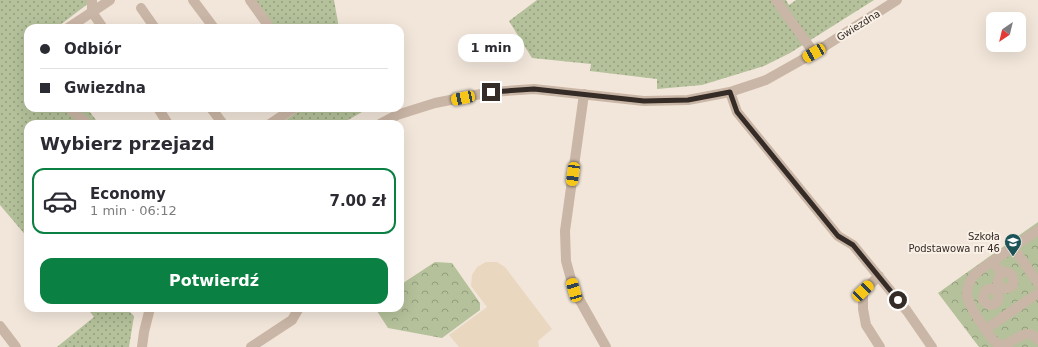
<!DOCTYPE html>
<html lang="pl">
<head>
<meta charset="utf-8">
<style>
	:root { --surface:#fff; --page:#f2f2f3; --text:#2b2b33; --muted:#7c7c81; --line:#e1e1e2; --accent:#0b8043 }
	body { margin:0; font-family:"DejaVu Sans",sans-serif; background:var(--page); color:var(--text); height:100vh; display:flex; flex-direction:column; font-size:15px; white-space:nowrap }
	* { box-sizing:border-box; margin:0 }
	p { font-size:13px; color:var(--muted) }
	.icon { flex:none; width:22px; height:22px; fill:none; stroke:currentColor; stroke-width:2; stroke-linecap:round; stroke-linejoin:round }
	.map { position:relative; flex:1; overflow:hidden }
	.side { position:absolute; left:24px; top:120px; width:380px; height:192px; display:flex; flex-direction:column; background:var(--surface); border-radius:12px; box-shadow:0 4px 16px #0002 }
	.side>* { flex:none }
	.top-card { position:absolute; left:24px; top:24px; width:380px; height:88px; border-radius:12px; box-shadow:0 4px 16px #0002; display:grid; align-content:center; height:88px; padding:0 16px; background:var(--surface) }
	.needle { width:26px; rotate:215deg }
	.fabs { position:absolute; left:986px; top:12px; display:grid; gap:8px }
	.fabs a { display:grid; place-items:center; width:40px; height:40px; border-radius:8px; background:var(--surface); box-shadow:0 4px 16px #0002; font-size:20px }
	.end { position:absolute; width:18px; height:18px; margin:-9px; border:5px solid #352b27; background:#fff; box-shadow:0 0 0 2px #fff }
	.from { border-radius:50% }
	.bubble { position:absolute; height:28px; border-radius:12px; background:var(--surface); box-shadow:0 4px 16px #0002; font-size:13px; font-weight:800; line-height:28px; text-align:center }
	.car { position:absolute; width:12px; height:24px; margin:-12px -6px; border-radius:5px; box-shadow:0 0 3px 1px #0007; background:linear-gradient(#f5c518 24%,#345 0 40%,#f5c518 0 76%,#345 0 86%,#f5c518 0) }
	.top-card b { display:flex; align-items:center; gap:14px; height:38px; font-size:15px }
	.top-card b+b { border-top:1px solid var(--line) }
	.top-card i { width:10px; height:10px; background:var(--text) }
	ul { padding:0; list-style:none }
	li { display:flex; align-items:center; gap:12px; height:66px; margin:0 8px 6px; padding:0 8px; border:2px solid transparent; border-radius:12px }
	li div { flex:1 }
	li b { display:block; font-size:15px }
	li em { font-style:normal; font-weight:800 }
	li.on { border-color:var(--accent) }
	li>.icon { width:36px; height:36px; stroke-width:1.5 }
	h2 { padding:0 16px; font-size:18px; line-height:48px }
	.action { display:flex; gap:8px; margin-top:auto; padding:8px 16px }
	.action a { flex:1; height:46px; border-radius:12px; background:var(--accent); color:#fff; font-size:16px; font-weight:800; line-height:46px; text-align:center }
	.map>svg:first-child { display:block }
	.grass { fill:url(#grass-dots) }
	.forest { fill:url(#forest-crowns) }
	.plaza { fill:#ead7c0 }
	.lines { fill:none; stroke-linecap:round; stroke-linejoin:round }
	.minor { stroke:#cab6a6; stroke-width:10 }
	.route { stroke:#352b27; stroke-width:5 }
	.labels { text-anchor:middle; stroke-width:4; stroke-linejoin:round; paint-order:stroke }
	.street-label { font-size:10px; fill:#352b27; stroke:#f9f0e6 }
	.poi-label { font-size:10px; fill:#352b27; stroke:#f9f0e6; text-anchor:end }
</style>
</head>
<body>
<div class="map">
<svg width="1038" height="347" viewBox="0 0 1038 347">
	<defs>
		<pattern id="grass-dots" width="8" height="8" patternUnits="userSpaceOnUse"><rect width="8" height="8" fill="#b4c19a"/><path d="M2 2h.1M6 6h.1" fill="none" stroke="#939d7e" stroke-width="1.8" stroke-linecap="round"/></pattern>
		<pattern id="forest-crowns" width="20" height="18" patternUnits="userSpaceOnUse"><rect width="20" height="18" fill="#b4c19a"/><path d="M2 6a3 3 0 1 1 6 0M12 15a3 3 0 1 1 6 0" fill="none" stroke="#939d7e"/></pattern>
	</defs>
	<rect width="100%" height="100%" fill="#f2e6da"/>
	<path class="grass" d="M 0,0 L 93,0 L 56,28 L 28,28 L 28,108 L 87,108 L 99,124 L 28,124 L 28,238 L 0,205 Z
		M 255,0 L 334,0 L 339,28 L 274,28 Z
		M 537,0 L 786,0 L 789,5 L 796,0 L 874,0 L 790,53 L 764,66 L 702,85 L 657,89 L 657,79 L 590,71 L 591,64 L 532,58 L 509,21 Z
		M 303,108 L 369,108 L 341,124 L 280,124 Z
		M 87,308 L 126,308 L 134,316 L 129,347 L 57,347 L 94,317 Z"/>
	<path class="forest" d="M 1038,222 L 1038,347 L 979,347 L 938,293 Z
		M 435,262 L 452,263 L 480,303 L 480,310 L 442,338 L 388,328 L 375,308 L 400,308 L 400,285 Z"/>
	<path class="plaza" d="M 486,262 L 497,262 L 505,267 L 552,329 L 538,341 L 539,347 L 459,347 L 449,335 L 487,307 L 471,286 L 472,275 L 477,267 Z"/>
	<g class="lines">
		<path class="minor" d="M 92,0 L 92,12 L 103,28
			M 193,0 L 214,28
			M 250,0 L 270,28
			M 776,0 L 814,53
			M 141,8 L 155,28
			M 68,28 L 110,0
			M 730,92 L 737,112 L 838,236 L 853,245 L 907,311 L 932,347
			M 584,94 L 565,231 L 566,261 L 574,290 L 606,347
			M 69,108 L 88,124
			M 158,108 L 168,124
			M 211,108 L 223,124
			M 270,124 L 294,108
			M 380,124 L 397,115 L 435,103 L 491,92 L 534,89 L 644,101 L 688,100 L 730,92 L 766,80 L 814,53 L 897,0
			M 1013,247 L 1038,283
			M 993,261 L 1001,273 L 1007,272 L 1012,275 C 1019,294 998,287 989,289 C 984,291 983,296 983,300 C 988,306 992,307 998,301 C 999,292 995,281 1001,273
			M 879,276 L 863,291 L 863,309 L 866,325 L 880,347
			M 0,326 L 16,347
			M 986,329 L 1038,293
			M 1004,346 C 1000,345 996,343 993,340 C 986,331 967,304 967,294 C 967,284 971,278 977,272 L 1038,230
			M 1004,346 C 1015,340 1028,326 1038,340
			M 142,347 L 144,332 L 150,308
			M 251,347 L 292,320 L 299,308"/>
	</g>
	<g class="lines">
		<path class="route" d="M 491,92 L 534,89 L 644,101 L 688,100 L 730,92 L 737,112 L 838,236 L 853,245 L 898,300"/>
	</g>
	<defs>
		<symbol id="school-pin" viewBox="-11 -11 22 30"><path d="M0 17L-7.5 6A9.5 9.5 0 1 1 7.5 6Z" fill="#1c5357" stroke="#f9f0e6"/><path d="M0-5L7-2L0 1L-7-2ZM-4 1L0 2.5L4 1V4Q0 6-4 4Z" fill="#fff"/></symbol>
	</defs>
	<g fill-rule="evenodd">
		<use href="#school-pin" x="1003" y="232" width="20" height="27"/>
	</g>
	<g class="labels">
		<g class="street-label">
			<text transform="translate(858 25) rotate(-32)" y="4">Gwiezdna</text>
		</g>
		<g class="poi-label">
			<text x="1000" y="240">Szkoła<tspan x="1000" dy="12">Podstawowa nr 46</tspan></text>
		</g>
	</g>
</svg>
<div class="fabs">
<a><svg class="needle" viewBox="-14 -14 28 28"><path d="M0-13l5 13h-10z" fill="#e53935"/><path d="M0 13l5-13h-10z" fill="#7c7c81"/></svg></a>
</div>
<i class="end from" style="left:898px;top:300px"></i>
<i class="end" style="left:491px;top:92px"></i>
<div class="bubble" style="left:458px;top:34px;width:66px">1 min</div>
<i class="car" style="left:814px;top:53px;rotate:240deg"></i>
<i class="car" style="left:463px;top:98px;rotate:258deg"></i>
<i class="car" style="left:573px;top:174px;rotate:188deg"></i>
<i class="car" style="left:574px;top:290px;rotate:344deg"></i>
<i class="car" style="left:863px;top:291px;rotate:46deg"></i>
<div class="top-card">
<b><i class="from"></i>Odbiór</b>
<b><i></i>Gwiezdna</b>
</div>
<section class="side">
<h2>Wybierz przejazd</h2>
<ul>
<li class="on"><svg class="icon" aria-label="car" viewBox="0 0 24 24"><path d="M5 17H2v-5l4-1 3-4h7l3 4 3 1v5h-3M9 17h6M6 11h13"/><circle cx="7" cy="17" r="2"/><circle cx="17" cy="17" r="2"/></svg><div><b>Economy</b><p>1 min · 06:12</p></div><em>7.00 zł</em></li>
</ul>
<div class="action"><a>Potwierdź</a></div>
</section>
</div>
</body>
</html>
